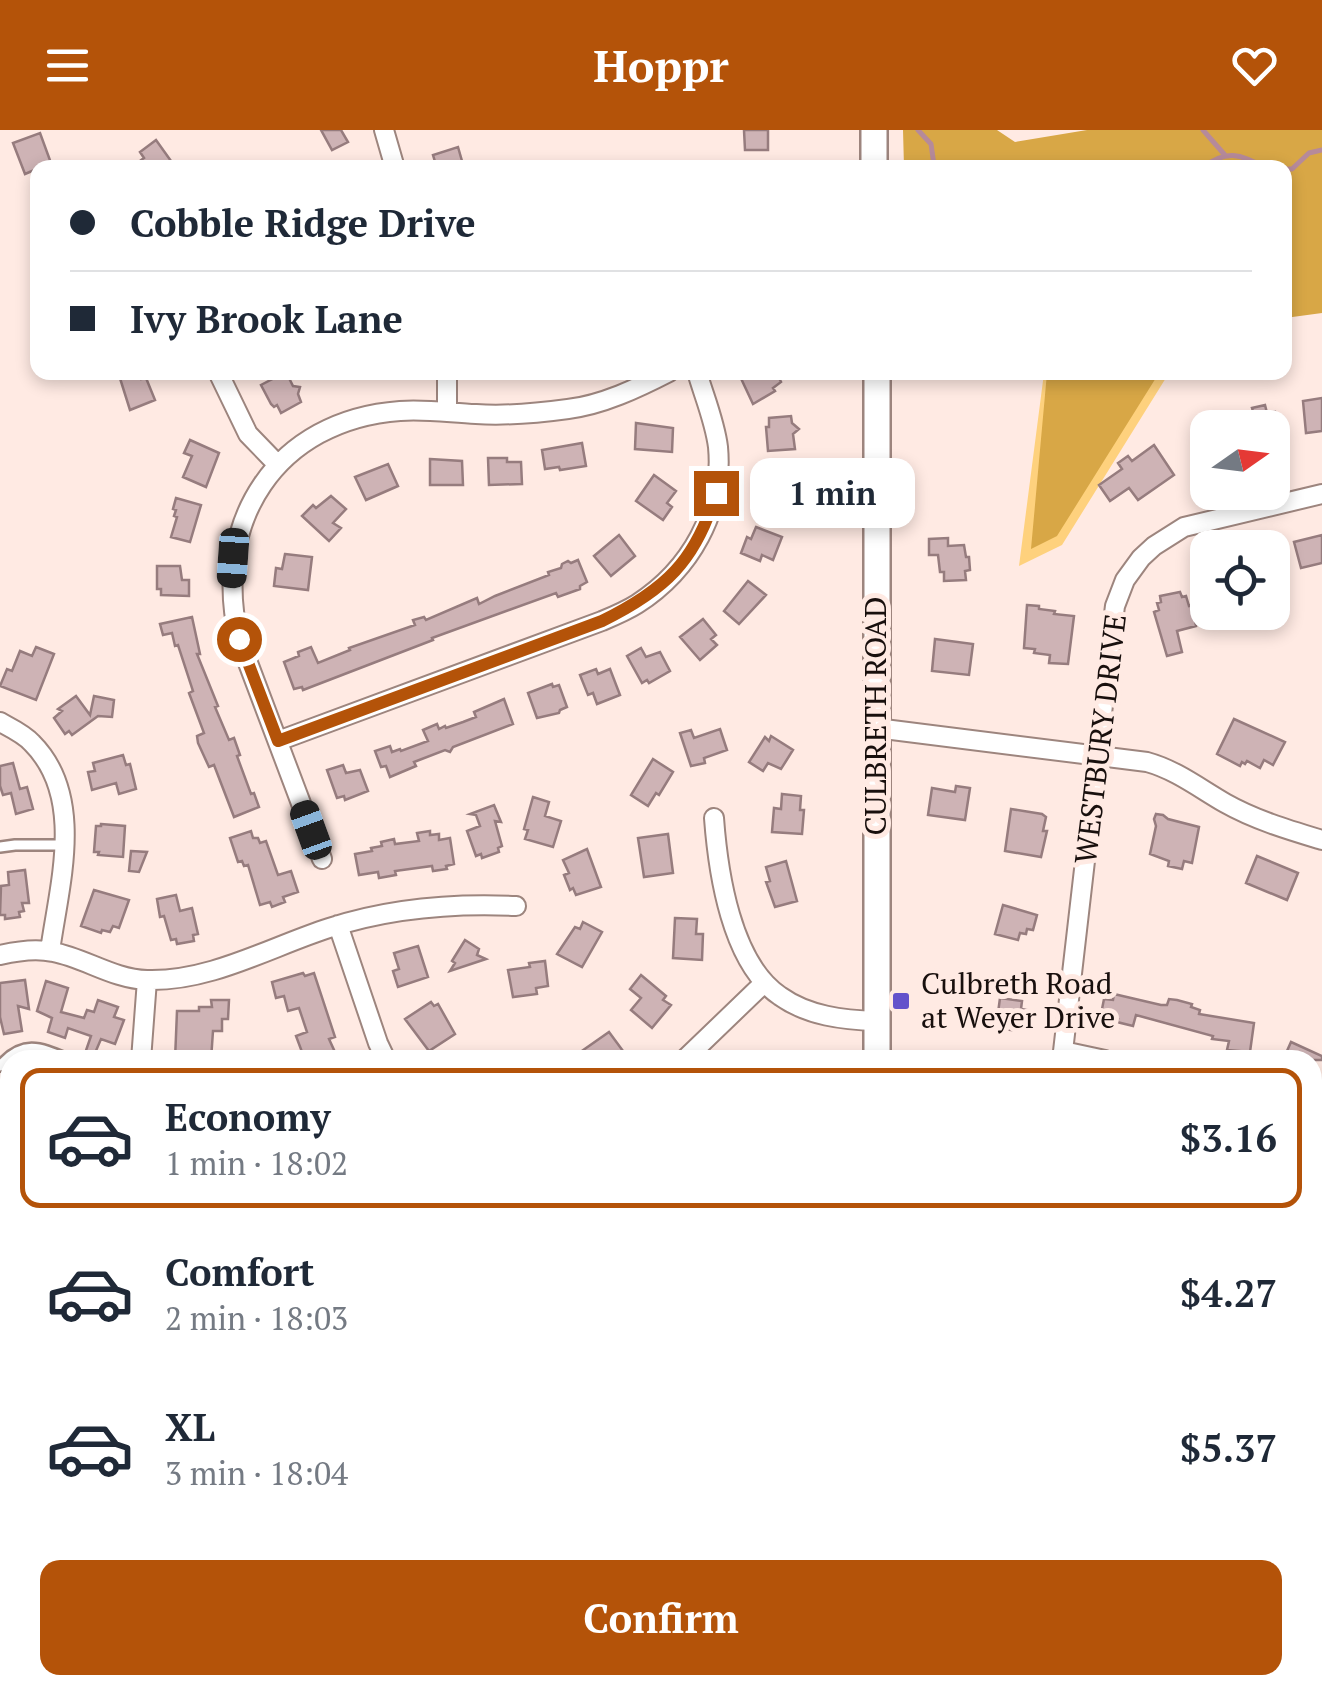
<!DOCTYPE html>
<html lang="en">
<head>
<meta charset="utf-8">
<style>
	:root { --surface:#fff; --page:#f6f6f7; --text:#1f2937; --muted:#747a83; --line:#e0e1e3; --accent:#b45309 }
	body { margin:0; font-family:"PT Serif",serif; background:var(--page); color:var(--text); height:100vh; display:flex; flex-direction:column; font-size:38px; white-space:nowrap }
	* { box-sizing:border-box; margin:0 }
	p { font-size:32px; color:var(--muted) }
	.icon { flex:none; width:55px; height:55px; fill:none; stroke:currentColor; stroke-width:2; stroke-linecap:round; stroke-linejoin:round }
	.map { position:relative; flex:1; overflow:hidden }
	.drawer { position:absolute; left:0px; top:920px; width:1322px; height:645px; display:flex; flex-direction:column; background:var(--surface); border-radius:30px 30px 0 0; box-shadow:0 5px 15px #0003 }
	.drawer>* { flex:none }
	.guide { position:absolute; left:30px; top:30px; width:1262px; height:220px; border-radius:20px; box-shadow:0 5px 15px #0003; display:grid; align-content:center; height:220px; padding:0 40px; background:var(--surface) }
	.needle { width:65px; rotate:76deg }
	.fabs { position:absolute; left:1190px; top:280px; display:grid; gap:20px }
	.fabs a { display:grid; place-items:center; width:100px; height:100px; border-radius:20px; background:var(--surface); box-shadow:0 5px 15px #0003; font-size:50px }
	.end { position:absolute; width:45px; height:45px; margin:-22px; border:12px solid #b45309; background:#fff; box-shadow:0 0 0 5px #fff }
	.from { border-radius:50% }
	.bubble { position:absolute; height:70px; border-radius:20px; background:var(--surface); box-shadow:0 5px 15px #0003; font-size:32px; font-weight:700; line-height:70px; text-align:center }
	.car { position:absolute; width:30px; height:60px; margin:-30px -15px; border-radius:12px; box-shadow:0 0 8px 2px #0007; background:linear-gradient(#222 24%,#8ab4d8 0 40%,#222 0 76%,#8ab4d8 0 86%,#222 0) }
	.guide b { display:flex; align-items:center; gap:35px; height:95px; font-size:38px }
	.guide b+b { border-top:2px solid var(--line) }
	.guide i { width:25px; height:25px; background:var(--text) }
	ul { padding:18px 0 0; list-style:none }
	li { display:flex; align-items:center; gap:30px; height:140px; margin:0 20px 15px; padding:0 20px; border:5px solid transparent; border-radius:20px }
	li div { flex:1 }
	li b { display:block; font-size:38px }
	li em { font-style:normal; font-weight:700 }
	li.current { border-color:var(--accent) }
	li>.icon { width:90px; height:90px; stroke-width:1.5 }
	.action { display:flex; gap:20px; margin-top:auto; padding:20px 40px }
	.action a { flex:1; height:115px; border-radius:20px; background:var(--accent); color:#fff; font-size:40px; font-weight:700; line-height:115px; text-align:center }
	header { display:flex; justify-content:space-between; align-items:center; height:130px; padding:0 40px; background:var(--accent); color:#fff; font-size:45px; font-weight:700 }
	.map>svg:first-child { display:block }
	.built { fill:#fddad0 }
	.green { fill:#fed17d }
	.forest { fill:#d8a746 }
	.lines { fill:none; stroke-linecap:round; stroke-linejoin:round }
	.stream { stroke:#b68a9a; stroke-width:5 }
	.building { fill:#ceb3b5; stroke:#967c7e; stroke-width:2.5 }
	.lane-casing { stroke:#9d857e; stroke-width:14 }
	.street-casing { stroke:#9d857e; stroke-width:22 }
	.secondary-casing { stroke:#9d857e; stroke-width:30 }
	.lane { stroke:#fff; stroke-width:9 }
	.street { stroke:#fff; stroke-width:18 }
	.secondary { stroke:#fff; stroke-width:25 }
	.route { stroke:#b45309; stroke-width:12 }
	.poi-dot { fill:#6352cb; stroke:#ffeae3; stroke-width:4 }
	.labels { text-anchor:middle; stroke-width:10; stroke-linejoin:round; paint-order:stroke }
	.street-label { font-size:30px; fill:#180f0d; stroke:#ffeae3 }
	.poi-label { font-size:30px; fill:#180f0d; stroke:#ffeae3; text-anchor:start }
</style>
</head>
<body>
<header><svg class="icon" aria-label="menu" viewBox="0 0 24 24"><path d="M4 6h16M4 12h16M4 18h16"/></svg>Hoppr<svg class="icon" aria-label="heart" viewBox="0 0 24 24"><path d="M12 20l-8-8c-3-5 5-10 8-4 3-6 11-1 8 4z"/></svg></header>
<div class="map">
<svg width="1322" height="1565" viewBox="0 0 1322 1565">
	<rect width="100%" height="100%" fill="#ffeae3"/>
	<path class="built" d="M 89,1555 L 877,1555 L 877,1565 L 90,1565 Z"/>
	<path class="green" d="M 1044,243 L 1169,243 L 1062,415 L 1019,436 Z
		M 1312,1262 L 1322,1269 L 1322,1324 L 1313,1322 Z"/>
	<path class="forest" d="M 903,0 L 997,0 L 1015,12 L 1087,0 L 1322,0 L 1322,183 L 1285,188 L 1285,38 L 904,37 Z
		M 1047,243 L 1159,243 L 1057,406 L 1031,419 Z
		M 614,1555 L 859,1555 L 860,1565 L 616,1565 Z"/>
	<g class="lines">
		<path class="stream" d="M 918,0 L 931,14 L 934,35 L 937,38
			M 1203,0 L 1224,24
			M 1202,38 C 1228,18 1240,25 1267,38
			M 1285,39 L 1292,39 L 1309,23 L 1322,20"/>
	</g>
	<path class="building" d="M 321,0 L 341,0 L 348,12 L 332,20 Z
		M 744,0 L 768,0 L 768,20 L 745,20 Z
		M 40,3 L 51,33 L 25,44 L 13,13 Z
		M 156,10 L 176,38 L 130,38 L 144,28 L 140,22 Z
		M 458,17 L 464,38 L 437,38 L 433,25 Z
		M 118,242 L 138,242 L 141,249 L 146,248 L 155,270 L 130,280 Z
		M 286,242 L 293,256 L 300,257 L 298,264 L 301,272 L 281,283 L 277,275 L 274,277 L 271,274 L 261,255 Z
		M 738,242 L 776,242 L 781,252 L 773,258 L 775,261 L 753,274 Z
		M 1322,268 L 1322,301 L 1306,303 L 1303,271 Z
		M 1265,275 L 1267,283 L 1275,282 L 1278,298 L 1222,298 L 1221,292 L 1254,285 L 1252,278 Z
		M 791,286 L 792,293 L 799,299 L 793,304 L 795,319 L 768,321 L 766,297 L 769,297 L 769,288 Z
		M 636,293 L 673,298 L 672,322 L 635,319 Z
		M 190,310 L 219,323 L 206,357 L 183,347 L 192,326 L 184,323 Z
		M 582,313 L 586,336 L 560,340 L 559,337 L 545,339 L 542,320 Z
		M 1154,315 L 1174,345 L 1138,370 L 1129,358 L 1110,371 L 1099,355 L 1122,339 L 1118,333 L 1128,326 L 1132,331 Z
		M 488,328 L 507,328 L 507,332 L 521,332 L 522,354 L 489,355 Z
		M 430,329 L 462,331 L 463,355 L 430,355 Z
		M 388,334 L 398,356 L 366,370 L 355,347 Z
		M 654,345 L 676,361 L 667,373 L 672,377 L 663,390 L 636,371 Z
		M 761,345 L 789,349 L 785,378 L 758,377 Z
		M 331,366 L 346,379 L 333,393 L 341,398 L 329,411 L 302,386 L 313,375 L 316,378 Z
		M 176,368 L 201,375 L 190,412 L 171,407 L 177,387 L 174,386 L 176,380 L 173,379 Z
		M 756,397 L 782,407 L 773,430 L 762,425 L 760,431 L 741,423 L 747,407 L 751,409 Z
		M 619,405 L 635,426 L 611,446 L 594,426 Z
		M 1322,405 L 1322,433 L 1301,438 L 1294,412 Z
		M 948,408 L 948,416 L 964,415 L 966,427 L 969,427 L 970,440 L 965,441 L 966,450 L 944,451 L 944,442 L 940,442 L 938,425 L 929,425 L 929,409 Z
		M 285,424 L 312,427 L 308,460 L 274,456 L 276,438 L 282,439 Z
		M 578,430 L 587,452 L 580,456 L 580,459 L 558,467 L 556,463 L 432,508 L 433,510 L 303,560 L 302,557 L 294,559 L 284,532 L 299,526 L 298,522 L 311,517 L 318,533 L 350,520 L 349,518 L 415,495 L 413,490 L 424,487 L 426,490 L 477,468 L 479,474 L 495,466 L 549,445 L 548,442 L 561,438 L 562,434 L 568,431 L 571,433 Z
		M 157,436 L 180,436 L 182,450 L 189,450 L 189,466 L 161,465 L 161,459 L 157,459 Z
		M 748,451 L 766,465 L 739,494 L 724,481 Z
		M 1180,462 L 1182,467 L 1186,466 L 1189,476 L 1193,475 L 1196,496 L 1177,501 L 1182,522 L 1167,526 L 1154,482 L 1159,480 L 1157,473 L 1161,472 L 1160,466 Z
		M 1027,475 L 1039,476 L 1039,479 L 1055,481 L 1054,484 L 1074,486 L 1068,534 L 1049,533 L 1050,525 L 1034,523 L 1035,519 L 1024,518 Z
		M 192,487 L 200,524 L 197,524 L 218,576 L 215,577 L 229,610 L 234,608 L 240,625 L 237,626 L 251,664 L 254,663 L 259,677 L 234,687 L 214,635 L 209,637 L 198,613 L 197,606 L 204,603 L 189,563 L 193,561 L 178,515 L 175,516 L 172,503 L 163,505 L 160,494 Z
		M 703,489 L 716,505 L 711,509 L 717,515 L 700,530 L 680,507 Z
		M 935,509 L 973,514 L 969,545 L 932,541 Z
		M 36,517 L 54,524 L 36,570 L 0,556 L 7,539 L 12,541 L 20,521 L 32,526 Z
		M 641,518 L 646,527 L 660,522 L 670,541 L 649,553 L 647,550 L 642,553 L 627,526 Z
		M 596,539 L 598,544 L 610,539 L 620,565 L 597,574 L 593,563 L 588,565 L 580,545 Z
		M 552,554 L 553,557 L 559,555 L 567,577 L 560,580 L 559,583 L 537,588 L 528,563 Z
		M 76,566 L 90,585 L 94,566 L 114,570 L 112,587 L 98,586 L 72,605 L 69,601 L 65,604 L 54,588 L 62,581 L 58,579 Z
		M 504,569 L 513,594 L 453,617 L 450,622 L 445,620 L 414,632 L 416,636 L 390,647 L 386,636 L 381,637 L 375,621 L 390,616 L 392,622 L 400,619 L 401,621 L 428,611 L 423,600 L 437,594 L 439,599 L 445,596 L 446,598 L 463,592 L 476,587 L 474,582 Z
		M 1234,589 L 1285,612 L 1273,635 L 1264,630 L 1260,638 L 1247,631 L 1245,634 L 1242,632 L 1240,636 L 1217,624 Z
		M 720,599 L 727,620 L 704,628 L 705,633 L 691,636 L 680,603 L 691,600 L 694,608 Z
		M 771,606 L 793,620 L 781,639 L 768,633 L 763,641 L 749,632 L 765,607 L 769,611 Z
		M 123,625 L 126,635 L 130,634 L 136,659 L 119,664 L 116,653 L 92,660 L 88,642 L 95,641 L 93,633 Z
		M 653,629 L 673,642 L 659,665 L 656,663 L 648,676 L 631,665 Z
		M 13,633 L 20,659 L 27,657 L 33,679 L 16,684 L 11,663 L 3,665 L 0,656 L 0,636 Z
		M 343,635 L 346,643 L 360,640 L 368,661 L 345,670 L 344,666 L 337,668 L 327,640 Z
		M 956,656 L 970,658 L 965,690 L 928,685 L 932,658 L 955,662 Z
		M 782,664 L 801,666 L 800,680 L 804,680 L 802,704 L 772,702 L 774,678 L 781,679 Z
		M 533,667 L 549,672 L 545,686 L 561,691 L 553,717 L 525,709 L 528,700 L 524,699 Z
		M 494,675 L 501,692 L 495,691 L 502,716 L 498,718 L 499,722 L 482,728 L 481,724 L 476,726 L 467,701 L 480,696 L 476,685 L 470,684 Z
		M 1011,679 L 1042,684 L 1046,687 L 1043,701 L 1047,701 L 1041,727 L 1005,721 Z
		M 1156,684 L 1163,685 L 1168,689 L 1199,697 L 1192,733 L 1184,731 L 1182,739 L 1168,736 L 1169,731 L 1150,724 L 1156,696 L 1154,689 Z
		M 101,694 L 125,696 L 123,727 L 98,725 L 99,722 L 94,722 L 96,696 L 101,696 Z
		M 251,701 L 253,708 L 258,708 L 260,713 L 266,711 L 278,745 L 291,741 L 298,762 L 283,767 L 285,772 L 272,777 L 270,772 L 260,775 L 248,735 L 244,736 L 242,731 L 238,732 L 230,708 Z
		M 430,701 L 430,705 L 439,704 L 439,710 L 450,708 L 454,734 L 446,736 L 447,739 L 433,741 L 432,736 L 395,741 L 396,745 L 379,748 L 378,742 L 359,745 L 355,724 L 372,721 L 371,718 L 382,716 L 381,712 L 394,709 L 395,714 L 419,711 L 417,703 Z
		M 668,704 L 673,743 L 644,747 L 638,708 Z
		M 587,719 L 601,757 L 576,765 L 573,758 L 570,760 L 564,745 L 569,743 L 563,730 Z
		M 131,721 L 147,722 L 139,742 L 129,741 Z
		M 1257,726 L 1298,743 L 1287,770 L 1246,753 Z
		M 786,731 L 797,771 L 775,777 L 766,752 L 770,751 L 766,737 Z
		M 25,740 L 29,773 L 22,773 L 24,781 L 19,782 L 20,787 L 5,789 L 5,785 L 0,785 L 1,756 L 9,755 L 8,742 Z
		M 94,760 L 129,770 L 119,798 L 113,796 L 110,802 L 102,800 L 101,803 L 81,796 Z
		M 176,765 L 180,781 L 192,778 L 198,804 L 193,805 L 194,811 L 177,814 L 176,809 L 171,810 L 164,786 L 160,787 L 157,769 Z
		M 1003,775 L 1037,785 L 1033,800 L 1027,799 L 1026,804 L 1020,803 L 1018,810 L 995,804 Z
		M 675,788 L 697,789 L 696,804 L 703,804 L 702,830 L 673,828 Z
		M 583,792 L 602,802 L 582,837 L 557,824 L 575,797 L 580,799 Z
		M 465,810 L 479,819 L 477,825 L 486,829 L 450,841 L 455,833 L 452,831 Z
		M 418,816 L 428,847 L 398,857 L 393,841 L 399,839 L 394,823 Z
		M 545,831 L 548,856 L 536,858 L 537,864 L 513,867 L 508,840 L 530,837 L 529,833 Z
		M 303,843 L 305,846 L 314,843 L 335,907 L 329,909 L 334,920 L 330,926 L 318,930 L 305,930 L 296,906 L 307,902 L 299,878 L 288,881 L 284,866 L 276,868 L 272,852 Z
		M 641,845 L 666,866 L 663,870 L 671,875 L 652,898 L 631,880 L 641,868 L 630,859 Z
		M 25,850 L 29,879 L 18,876 L 22,901 L 4,904 L 0,887 L 0,853 Z
		M 46,851 L 68,858 L 61,882 L 84,888 L 87,880 L 94,882 L 98,870 L 118,877 L 114,887 L 124,890 L 115,914 L 101,909 L 92,930 L 87,930 L 83,929 L 91,906 L 68,898 L 65,908 L 48,902 L 52,888 L 37,881 Z
		M 1114,864 L 1161,875 L 1167,875 L 1169,869 L 1177,870 L 1192,874 L 1191,877 L 1200,880 L 1199,884 L 1254,893 L 1250,922 L 1227,920 L 1229,911 L 1212,909 L 1213,906 L 1136,885 L 1133,896 L 1117,892 L 1118,889 L 1101,884 L 1104,869 L 1113,870 Z
		M 1000,868 L 1022,871 L 1021,879 L 1027,880 L 1025,892 L 1020,891 L 1018,901 L 996,898 Z
		M 211,870 L 229,870 L 228,889 L 222,889 L 222,901 L 213,901 L 211,930 L 175,930 L 177,881 L 199,881 L 199,877 L 212,877 Z
		M 431,872 L 434,876 L 438,874 L 455,904 L 429,921 L 405,889 Z
		M 609,902 L 623,921 L 619,924 L 623,930 L 569,930 Z
		M 1291,912 L 1322,926 L 1322,930 L 1283,930 Z"/>
	<g class="lines">
		<defs>
			<path id="lane" d="M 0,717 L 15,715 L 65,715
				M 0,936 C 24,909 41,918 70,930
				M 482,1555 L 484,1565
				M 537,1555 L 538,1565"/>
			<path id="street" d="M 384,0 L 395,38
				M 218,242 L 248,304 L 278,335
				M 447,242 L 447,281
				M 0,592 C 11,598 24,604 32,613 C 86,667 59,755 50,821
				M 876,598 L 1147,632 C 1176,640 1199,658 1225,673 C 1255,690 1289,700 1322,710
				M 278,611 L 602,491 C 614,486 626,481 637,474 C 690,440 724,381 718,317 C 715,292 704,266 697,242
				M 714,688 C 718,742 731,833 780,866 C 808,886 843,890 877,891
				M 322,729 L 239,509 C 211,392 276,290 400,281 C 426,279 451,283 476,284 C 506,286 539,283 568,279 C 602,275 638,258 669,242
				M 338,795 L 378,913 L 386,930
				M 0,825 C 17,821 36,818 53,822 C 85,828 113,849 147,850 C 210,852 270,817 329,798 C 390,778 452,773 516,776
				M 1063,921 L 1105,930
				M 141,930 L 147,850
				M 684,930 L 764,853
				M 1062,930 L 1109,523 L 1115,476 L 1125,450 L 1141,428 L 1154,416 L 1184,397 L 1322,364
				M 1312,977 L 1322,981
				M 1312,1134 L 1322,1140
				M 0,1176 L 10,1155
				M 1312,1458 L 1322,1460
				M 1174,1565 L 1178,1555"/>
			<path id="secondary" d="M 874,0 L 874,38
				M 877,242 L 877,930
				M 896,1555 L 897,1565"/>
		</defs>
		<use href="#lane" class="lane-casing"/>
		<use href="#street" class="street-casing"/>
		<use href="#secondary" class="secondary-casing"/>
		<use href="#lane" class="lane"/>
		<use href="#street" class="street"/>
		<use href="#secondary" class="secondary"/>
	</g>
	<g class="lines">
		<path class="route" d="M 239,509 L 278,611 L 602,491 C 665,460 696,431 716,363"/>
	</g>
	<rect class="poi-dot" x="891" y="861" width="20" height="20" rx="5"/>
	<g class="labels">
		<g class="street-label">
			<text transform="translate(876 586) rotate(-90)" y="10">CULBRETH ROAD</text>
			<text transform="translate(1101 609) rotate(-83)" y="10">WESTBURY DRIVE</text>
		</g>
		<g class="poi-label">
			<text x="921" y="864">Culbreth Road<tspan x="921" dy="34">at Weyer Drive</tspan></text>
		</g>
	</g>
</svg>
<div class="fabs">
<a><svg class="needle" viewBox="-14 -14 28 28"><path d="M0-13l5 13h-10z" fill="#e53935"/><path d="M0 13l5-13h-10z" fill="#747a83"/></svg></a>
<a><svg class="icon" aria-label="locate" viewBox="0 0 24 24"><circle cx="12" cy="12" r="6"/><path d="M12 2v4M12 18v4M2 12h4M18 12h4"/></svg></a>
</div>
<i class="end from" style="left:239px;top:509px"></i>
<i class="end" style="left:716px;top:363px"></i>
<div class="bubble" style="left:750px;top:328px;width:165px">1 min</div>
<i class="car" style="left:233px;top:428px;rotate:184deg"></i>
<i class="car" style="left:311px;top:700px;rotate:340deg"></i>
<div class="guide">
<b><i class="from"></i>Cobble Ridge Drive</b>
<b><i></i>Ivy Brook Lane</b>
</div>
<section class="drawer">
<ul>
<li class="current"><svg class="icon" aria-label="car" viewBox="0 0 24 24"><path d="M5 17H2v-5l4-1 3-4h7l3 4 3 1v5h-3M9 17h6M6 11h13"/><circle cx="7" cy="17" r="2"/><circle cx="17" cy="17" r="2"/></svg><div><b>Economy</b><p>1 min · 18:02</p></div><em>$3.16</em></li>
<li><svg class="icon" aria-label="car" viewBox="0 0 24 24"><path d="M5 17H2v-5l4-1 3-4h7l3 4 3 1v5h-3M9 17h6M6 11h13"/><circle cx="7" cy="17" r="2"/><circle cx="17" cy="17" r="2"/></svg><div><b>Comfort</b><p>2 min · 18:03</p></div><em>$4.27</em></li>
<li><svg class="icon" aria-label="car" viewBox="0 0 24 24"><path d="M5 17H2v-5l4-1 3-4h7l3 4 3 1v5h-3M9 17h6M6 11h13"/><circle cx="7" cy="17" r="2"/><circle cx="17" cy="17" r="2"/></svg><div><b>XL</b><p>3 min · 18:04</p></div><em>$5.37</em></li>
</ul>
<div class="action"><a>Confirm</a></div>
</section>
</div>
</body>
</html>
